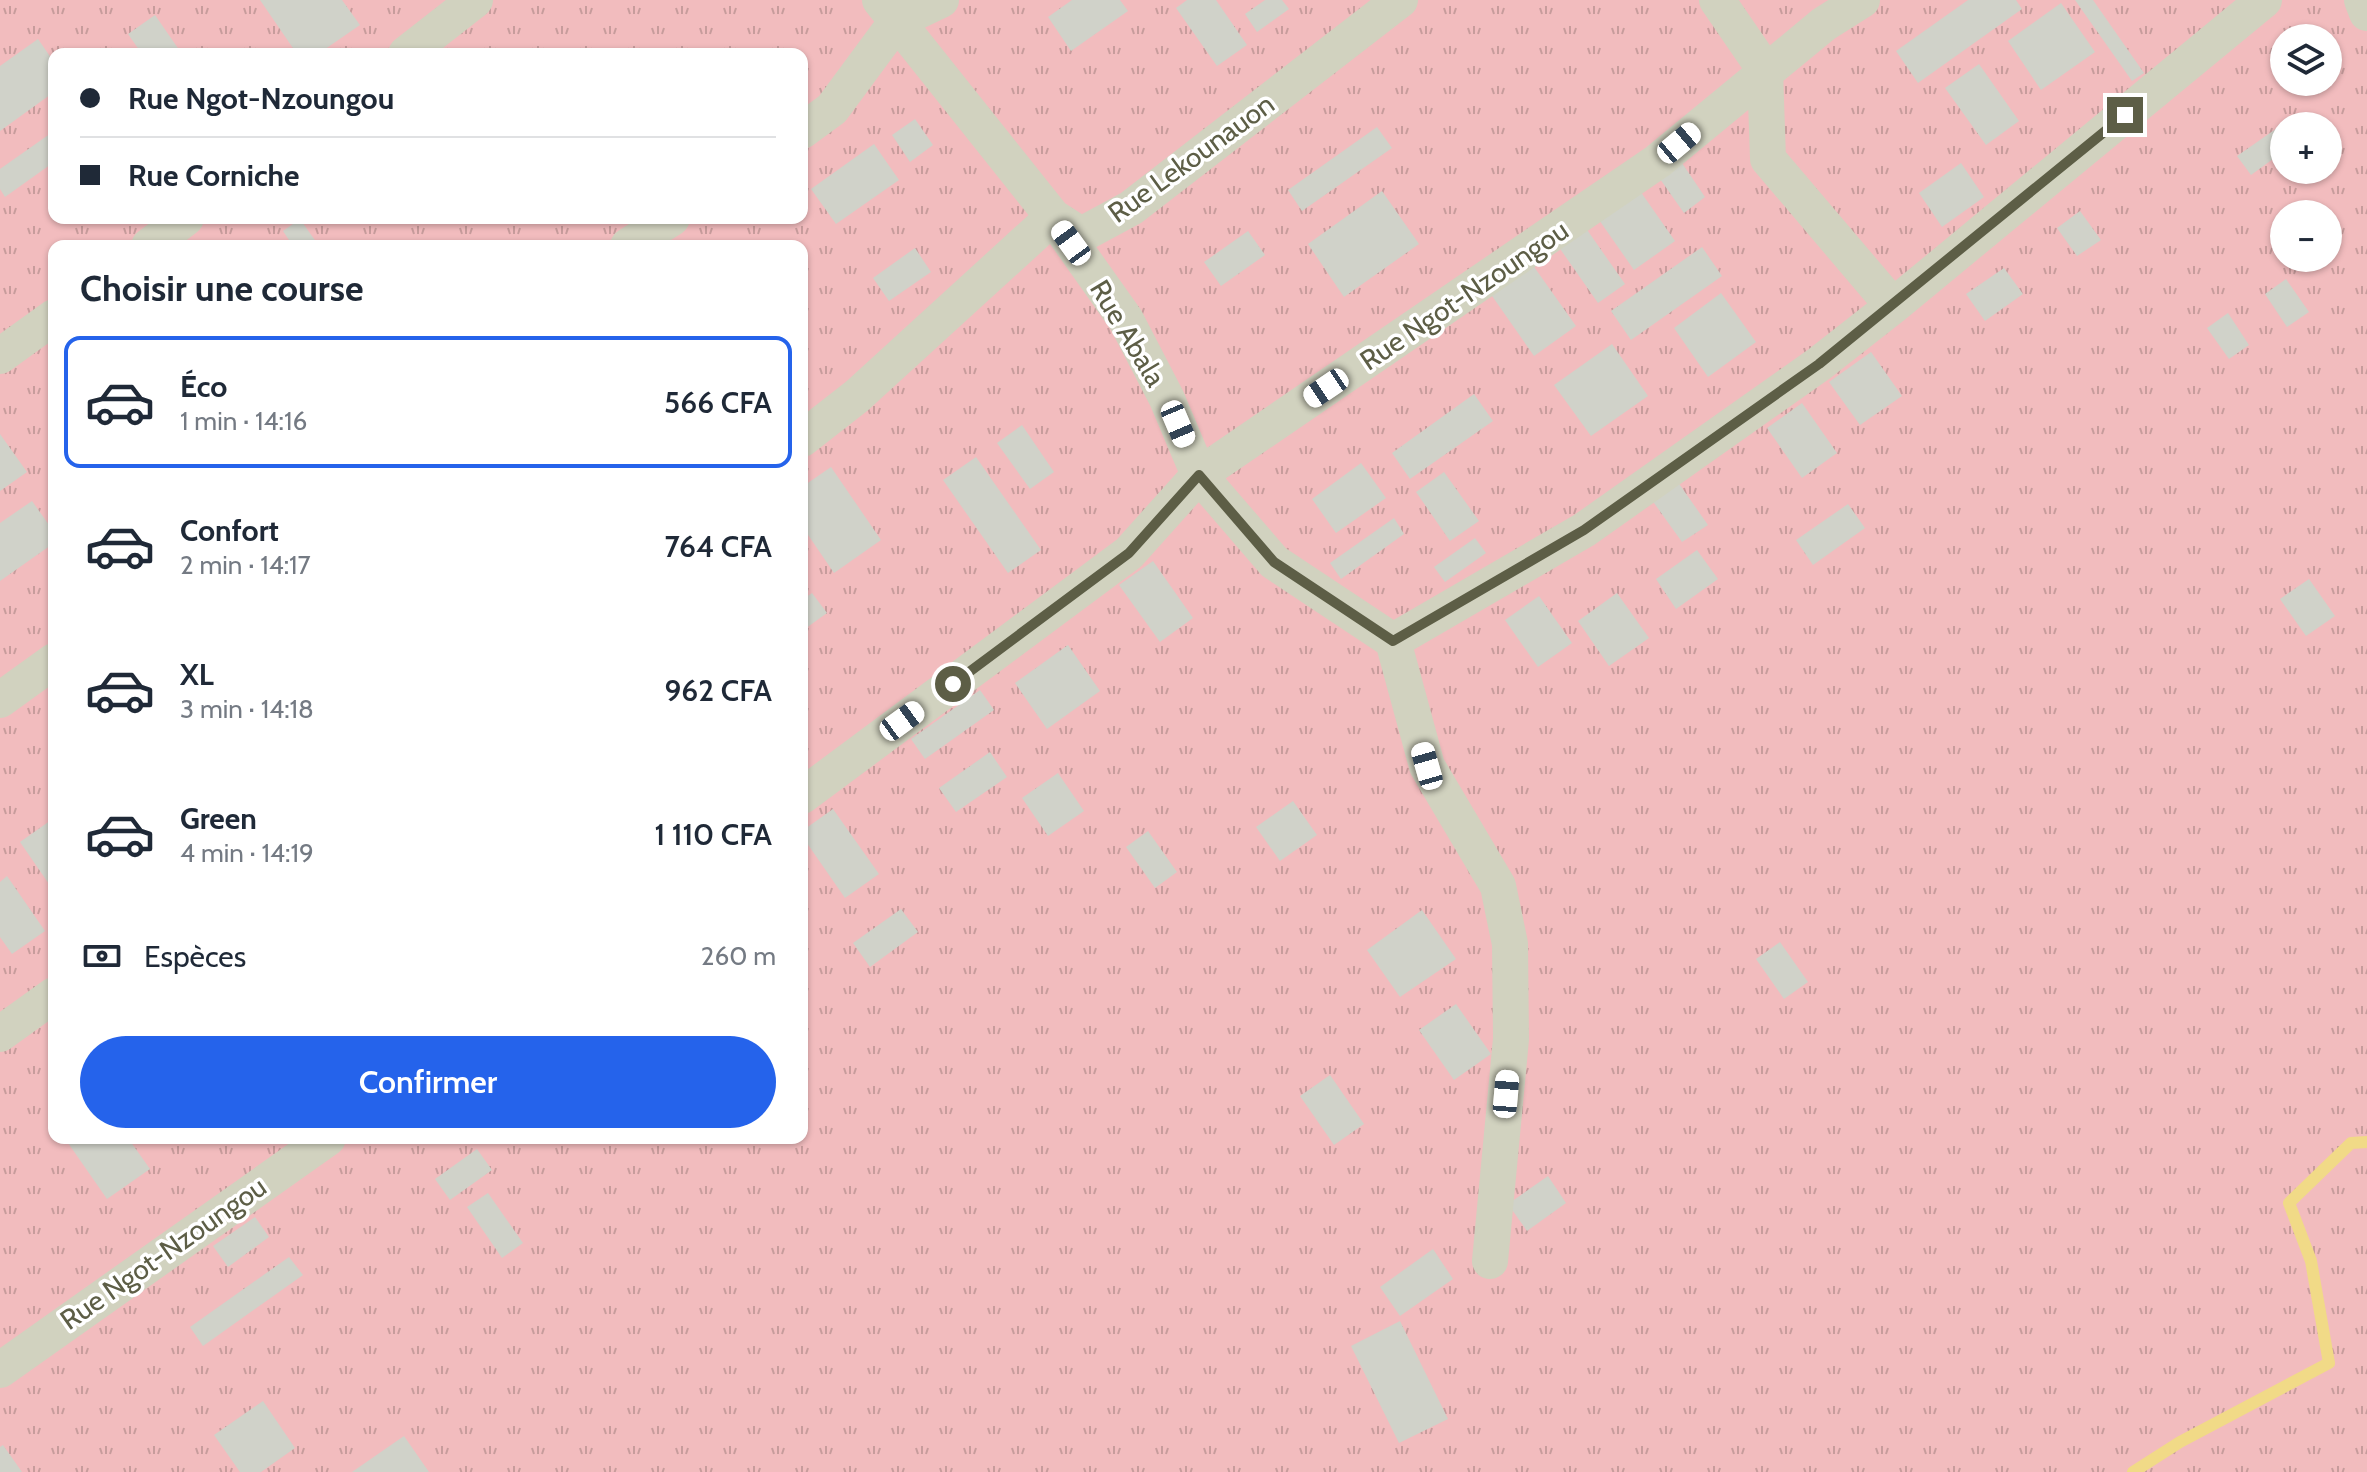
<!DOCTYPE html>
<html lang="fr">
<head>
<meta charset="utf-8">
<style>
	:root { --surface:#fff; --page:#f6f6f7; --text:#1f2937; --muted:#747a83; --line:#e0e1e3; --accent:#2563eb }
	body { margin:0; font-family:Cabin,sans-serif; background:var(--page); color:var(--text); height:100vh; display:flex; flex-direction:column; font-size:30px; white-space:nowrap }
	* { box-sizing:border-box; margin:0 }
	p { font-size:26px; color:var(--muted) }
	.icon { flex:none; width:44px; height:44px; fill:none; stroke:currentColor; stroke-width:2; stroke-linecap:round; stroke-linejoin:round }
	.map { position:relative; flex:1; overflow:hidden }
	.sheet { position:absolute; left:48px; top:240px; width:760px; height:904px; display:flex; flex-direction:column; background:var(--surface); border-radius:16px; box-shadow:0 2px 6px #0004 }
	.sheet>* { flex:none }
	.guide { position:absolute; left:48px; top:48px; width:760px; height:176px; border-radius:16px; box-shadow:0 2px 6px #0004; display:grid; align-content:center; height:176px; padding:0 32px; background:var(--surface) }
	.tools { position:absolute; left:2270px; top:24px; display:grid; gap:16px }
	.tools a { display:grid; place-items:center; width:72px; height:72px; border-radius:50%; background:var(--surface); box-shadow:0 2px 6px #0004; font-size:40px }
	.end { position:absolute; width:36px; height:36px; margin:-18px; border:10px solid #5d5e46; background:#fff; box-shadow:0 0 0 4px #fff }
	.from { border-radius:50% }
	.car { position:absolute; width:24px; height:48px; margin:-24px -12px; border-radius:10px; box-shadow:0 0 6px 2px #0007; background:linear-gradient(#fff 24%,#345 0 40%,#fff 0 76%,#345 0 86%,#fff 0) }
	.guide b { display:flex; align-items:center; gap:28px; height:76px; font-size:30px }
	.guide b+b { border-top:2px solid var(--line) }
	.guide i { width:20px; height:20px; background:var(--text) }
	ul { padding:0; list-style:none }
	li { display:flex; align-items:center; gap:24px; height:132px; margin:0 16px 12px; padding:0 16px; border:4px solid transparent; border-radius:16px }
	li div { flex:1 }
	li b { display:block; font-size:30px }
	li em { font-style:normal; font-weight:600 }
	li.current { border-color:var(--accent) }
	li>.icon { width:72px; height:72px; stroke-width:1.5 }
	h2 { padding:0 32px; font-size:36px; line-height:96px }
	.pay { display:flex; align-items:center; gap:20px; height:88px; padding:0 32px; font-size:30px }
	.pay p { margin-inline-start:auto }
	.cta { display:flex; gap:16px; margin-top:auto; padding:16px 32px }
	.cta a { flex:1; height:92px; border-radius:48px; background:var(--accent); color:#fff; font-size:32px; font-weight:600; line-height:92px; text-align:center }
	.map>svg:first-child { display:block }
	.grass { fill:url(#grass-tufts); fill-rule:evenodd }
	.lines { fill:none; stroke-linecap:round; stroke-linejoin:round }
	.stream { stroke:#f1da87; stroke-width:12 }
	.building { fill:#d0d2c9 }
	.minor { stroke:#d1d2bf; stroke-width:36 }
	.route { stroke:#5d5e46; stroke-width:10 }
	.labels { text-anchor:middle; stroke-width:7; stroke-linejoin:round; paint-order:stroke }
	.street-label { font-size:28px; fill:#5d5e46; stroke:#fff }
</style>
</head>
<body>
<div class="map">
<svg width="2367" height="1472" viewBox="0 0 2367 1472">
	<defs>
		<pattern id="grass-tufts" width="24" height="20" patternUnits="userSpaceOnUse" patternTransform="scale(2)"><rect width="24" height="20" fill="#f2bcbe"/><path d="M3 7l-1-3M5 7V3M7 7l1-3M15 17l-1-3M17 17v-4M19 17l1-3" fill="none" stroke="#c79c9c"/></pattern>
	</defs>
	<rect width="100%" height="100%" fill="#eff1f2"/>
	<path class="grass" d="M 0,0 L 2367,0 L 2367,1472 L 0,1472 ZM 2284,38 L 2328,38 L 2328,82 L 2284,82 ZM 54,54 L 802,54 L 802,218 L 54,218 ZM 2284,126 L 2328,126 L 2328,170 L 2284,170 ZM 2284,214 L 2328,214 L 2328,258 L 2284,258 ZM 54,246 L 802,246 L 802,1138 L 54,1138 Z"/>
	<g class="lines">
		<path class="stream" d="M 2133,1472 L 2180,1442 L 2329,1363 L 2311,1261 L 2289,1203 L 2351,1143 L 2367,1142"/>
	</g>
	<path class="building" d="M 260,0 L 342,0 L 360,25 L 318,54 L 297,54 Z
		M 1072,0 L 1120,0 L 1128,11 L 1071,51 L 1048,17 Z
		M 1187,0 L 1216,0 L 1247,45 L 1217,66 L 1176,8 Z
		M 1265,0 L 1282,0 L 1289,9 L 1257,32 L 1245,14 Z
		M 1968,0 L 2016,0 L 2022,9 L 1918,83 L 1896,51 Z
		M 2075,0 L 2093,0 L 2144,73 L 2132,81 Z
		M 2061,3 L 2095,52 L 2041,90 L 2008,41 Z
		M 155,15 L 182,54 L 142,54 L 128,34 Z
		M 38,39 L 54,62 L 54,92 L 0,131 L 0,66 Z
		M 1979,64 L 2019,121 L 1986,145 L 1945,88 Z
		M 915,119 L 933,145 L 910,162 L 892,135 Z
		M 2280,126 L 2284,132 L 2284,151 L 2251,175 L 2237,156 Z
		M 1377,127 L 1392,148 L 1302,211 L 1288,190 Z
		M 54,131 L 54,162 L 5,197 L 0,189 L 0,169 Z
		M 874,144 L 899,180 L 836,224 L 811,189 Z
		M 1682,163 L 1705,197 L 1684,213 L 1660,179 Z
		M 1961,163 L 1984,197 L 1942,227 L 1919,193 Z
		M 1638,188 L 1675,241 L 1634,270 L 1597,217 Z
		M 1382,191 L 1419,244 L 1344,297 L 1308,244 Z
		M 2080,211 L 2101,240 L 2077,256 L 2057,228 Z
		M 300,219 L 319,246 L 293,246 L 283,231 Z
		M 1583,224 L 1625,284 L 1598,303 L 1556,243 Z
		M 1248,231 L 1265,255 L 1221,286 L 1204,262 Z
		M 1702,247 L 1722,276 L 1631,340 L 1611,311 Z
		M 915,248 L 931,272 L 889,301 L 873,278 Z
		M 1532,264 L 1576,326 L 1534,356 L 1490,293 Z
		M 2004,268 L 2023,294 L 1985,321 L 1966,294 Z
		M 2286,279 L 2309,312 L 2287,327 L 2265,294 Z
		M 1721,293 L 1756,342 L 1708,377 L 1674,328 Z
		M 2228,313 L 2249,345 L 2229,359 L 2207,328 Z
		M 1612,344 L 1648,396 L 1591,436 L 1554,385 Z
		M 1871,352 L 1902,396 L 1860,425 L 1829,382 Z
		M 1474,394 L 1493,421 L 1410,479 L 1392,453 Z
		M 1802,403 L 1837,453 L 1802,478 L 1767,428 Z
		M 1022,425 L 1054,472 L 1030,489 L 997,443 Z
		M 0,434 L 27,472 L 0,491 Z
		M 976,457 L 1041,550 L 1008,573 L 943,480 Z
		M 1361,463 L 1386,498 L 1336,533 L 1312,499 Z
		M 831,467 L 881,540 L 834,573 L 802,526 L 802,487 Z
		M 1444,472 L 1479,521 L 1450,541 L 1416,492 Z
		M 1675,478 L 1708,525 L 1682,542 L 1649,496 Z
		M 32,501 L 54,532 L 54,543 L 0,581 L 0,523 Z
		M 1848,504 L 1865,528 L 1813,565 L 1796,540 Z
		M 1394,518 L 1404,534 L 1341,579 L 1330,563 Z
		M 1475,538 L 1486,553 L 1445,582 L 1434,567 Z
		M 1697,550 L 1718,579 L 1676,609 L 1656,579 Z
		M 1153,561 L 1193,618 L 1160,642 L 1119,585 Z
		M 2309,579 L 2335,616 L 2306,636 L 2280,599 Z
		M 812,593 L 827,613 L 802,631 L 802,600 Z
		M 1617,593 L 1649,638 L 1609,666 L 1578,621 Z
		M 1539,596 L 1572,643 L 1538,667 L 1505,620 Z
		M 1068,645 L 1100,691 L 1047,729 L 1015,683 Z
		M 980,690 L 994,710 L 925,759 L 911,739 Z
		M 990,752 L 1007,777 L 956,812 L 939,788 Z
		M 1058,773 L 1084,811 L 1048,836 L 1022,798 Z
		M 1293,801 L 1317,835 L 1280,861 L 1256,827 Z
		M 833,809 L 879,874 L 845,898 L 802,836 L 802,831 Z
		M 54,818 L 54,881 L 49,884 L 20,842 Z
		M 1148,831 L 1177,872 L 1155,888 L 1126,847 Z
		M 7,876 L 45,931 L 12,954 L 0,937 L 0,882 Z
		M 901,909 L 918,932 L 870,967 L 853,943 Z
		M 1422,910 L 1456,959 L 1400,997 L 1367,950 Z
		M 1780,942 L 1808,982 L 1784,999 L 1756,959 Z
		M 1456,1004 L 1491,1054 L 1454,1080 L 1419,1030 Z
		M 1330,1075 L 1364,1124 L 1334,1145 L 1300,1096 Z
		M 68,1138 L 128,1138 L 150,1169 L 107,1199 L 66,1140 Z
		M 477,1149 L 492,1170 L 450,1200 L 435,1179 Z
		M 1548,1176 L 1566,1203 L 1527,1231 L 1508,1204 Z
		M 488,1193 L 523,1243 L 502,1258 L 467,1207 Z
		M 255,1217 L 269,1237 L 228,1267 L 213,1246 Z
		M 1433,1249 L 1453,1279 L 1400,1316 L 1380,1287 Z
		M 289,1257 L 303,1275 L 203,1346 L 190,1327 Z
		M 1400,1321 L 1448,1419 L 1399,1443 L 1351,1346 Z
		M 263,1401 L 295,1448 L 261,1472 L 240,1472 L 214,1435 Z
		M 404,1436 L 429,1472 L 352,1472 Z
		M 3,1445 L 22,1472 L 0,1472 L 0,1447 Z"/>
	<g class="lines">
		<path class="minor" d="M 880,0 L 1053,217 L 1126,320 L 1167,399 L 1199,475 L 1274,562 L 1393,641
			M 1717,0 L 1765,70 L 1768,159 L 1893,306
			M 2362,0 L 2367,13
			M 406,54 L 475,0
			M 802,131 L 832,109 L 897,21 L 941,0
			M 149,246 L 186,218
			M 628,246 L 672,218
			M 0,356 L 54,317
			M 802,439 L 857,396 L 1053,217 L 1081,235 L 1131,208 L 1400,0
			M 1393,641 L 1584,530 L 1819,364 L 1893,306 L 2264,0
			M 1393,641 L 1427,766 L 1498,886 L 1510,944 L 1511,1039 L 1490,1261
			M 0,700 L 54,661
			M 802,796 L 1129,553 L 1199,475 L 1658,161 L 1824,24 L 1862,0
			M 0,1034 L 54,995
			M 0,1370 L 328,1138"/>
	</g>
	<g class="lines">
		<path class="route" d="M 953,684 L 1129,553 L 1199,475 L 1274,562 L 1393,641 L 1584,530 L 1819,364 L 2125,115"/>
	</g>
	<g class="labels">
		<g class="street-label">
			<text transform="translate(1191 158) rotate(-36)" y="10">Rue Lekounauon</text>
			<text transform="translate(1464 295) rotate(-34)" y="10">Rue Ngot-Nzoungou</text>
			<text transform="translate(1128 333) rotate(59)" y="10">Rue Abala</text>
			<text transform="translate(163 1253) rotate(-35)" y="10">Rue Ngot-Nzoungou</text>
		</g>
	</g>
</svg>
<div class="tools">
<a><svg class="icon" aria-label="layers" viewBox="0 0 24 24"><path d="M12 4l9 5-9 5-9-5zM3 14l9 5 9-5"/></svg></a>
<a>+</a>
<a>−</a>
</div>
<i class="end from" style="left:953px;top:684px"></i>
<i class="end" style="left:2125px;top:115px"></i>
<i class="car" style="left:1679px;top:143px;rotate:50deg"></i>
<i class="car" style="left:1071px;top:243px;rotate:324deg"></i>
<i class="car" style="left:1326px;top:388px;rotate:236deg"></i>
<i class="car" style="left:1178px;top:424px;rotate:157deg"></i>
<i class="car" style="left:902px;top:721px;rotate:54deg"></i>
<i class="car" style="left:1427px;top:766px;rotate:344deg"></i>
<i class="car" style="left:1506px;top:1094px;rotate:5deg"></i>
<div class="guide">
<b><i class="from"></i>Rue Ngot-Nzoungou</b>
<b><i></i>Rue Corniche</b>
</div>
<section class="sheet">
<h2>Choisir une course</h2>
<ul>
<li class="current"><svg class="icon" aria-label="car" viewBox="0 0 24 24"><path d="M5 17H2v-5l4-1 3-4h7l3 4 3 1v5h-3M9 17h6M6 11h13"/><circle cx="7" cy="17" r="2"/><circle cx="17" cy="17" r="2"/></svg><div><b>Éco</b><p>1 min · 14:16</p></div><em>566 CFA</em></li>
<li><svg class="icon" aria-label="car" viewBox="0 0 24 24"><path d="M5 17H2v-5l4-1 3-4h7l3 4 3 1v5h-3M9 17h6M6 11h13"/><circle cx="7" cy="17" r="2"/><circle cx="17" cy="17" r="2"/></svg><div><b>Confort</b><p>2 min · 14:17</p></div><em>764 CFA</em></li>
<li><svg class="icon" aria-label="car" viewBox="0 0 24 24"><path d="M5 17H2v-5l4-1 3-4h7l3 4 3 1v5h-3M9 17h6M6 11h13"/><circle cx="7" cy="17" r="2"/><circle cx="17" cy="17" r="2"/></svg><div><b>XL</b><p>3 min · 14:18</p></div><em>962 CFA</em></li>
<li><svg class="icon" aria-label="car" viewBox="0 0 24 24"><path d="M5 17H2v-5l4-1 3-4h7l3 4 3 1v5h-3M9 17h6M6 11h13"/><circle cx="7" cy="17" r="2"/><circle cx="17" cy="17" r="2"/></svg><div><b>Green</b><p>4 min · 14:19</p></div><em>1 110 CFA</em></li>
</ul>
<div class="pay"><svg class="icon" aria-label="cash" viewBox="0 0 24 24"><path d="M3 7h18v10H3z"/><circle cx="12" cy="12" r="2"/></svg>Espèces<p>260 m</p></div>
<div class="cta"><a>Confirmer</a></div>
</section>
</div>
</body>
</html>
